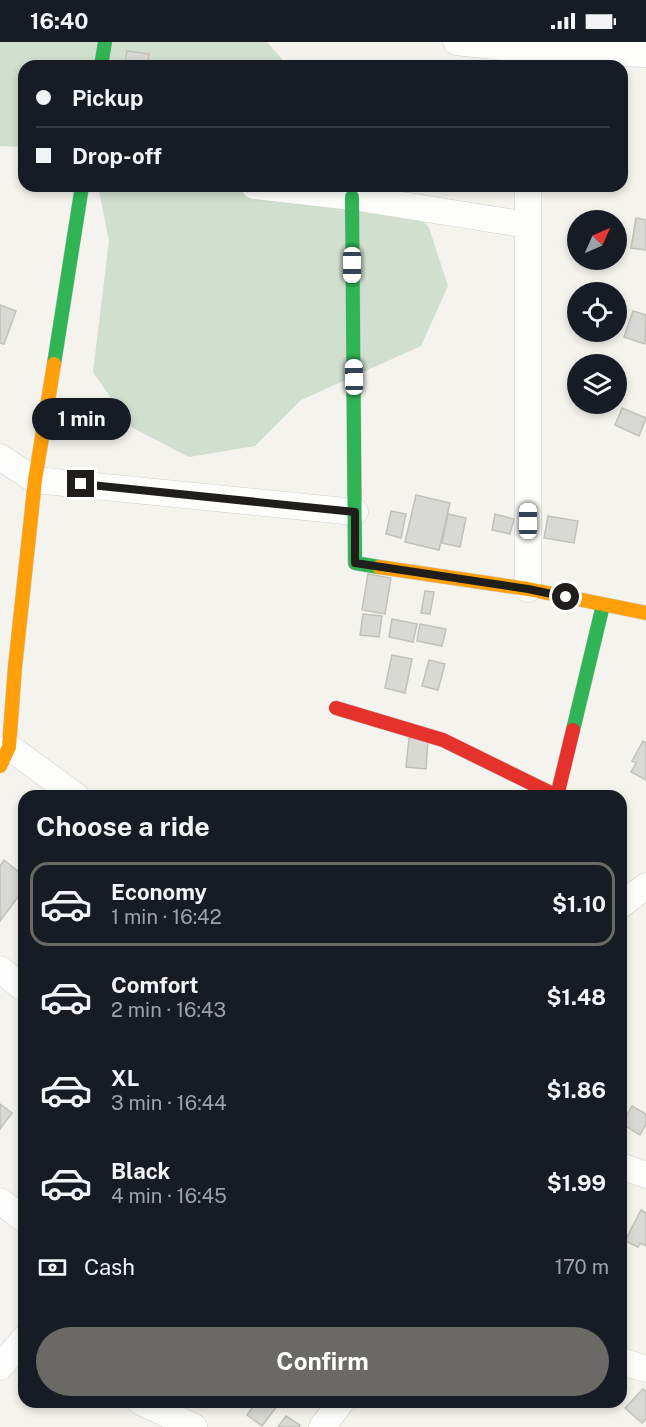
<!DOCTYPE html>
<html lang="en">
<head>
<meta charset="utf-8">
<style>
	:root { --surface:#171b24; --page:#242831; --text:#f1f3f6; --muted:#9ea1a6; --line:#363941; --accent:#6a6965 }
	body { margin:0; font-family:"Public Sans",sans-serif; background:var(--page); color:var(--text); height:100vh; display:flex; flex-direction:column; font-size:22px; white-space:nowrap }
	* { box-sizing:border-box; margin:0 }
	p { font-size:20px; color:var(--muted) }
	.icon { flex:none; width:33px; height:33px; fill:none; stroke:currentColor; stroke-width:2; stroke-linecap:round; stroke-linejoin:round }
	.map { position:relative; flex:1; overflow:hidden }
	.sheet { position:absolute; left:18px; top:748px; width:609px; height:618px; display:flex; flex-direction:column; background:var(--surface); border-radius:18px; box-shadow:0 3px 9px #0003 }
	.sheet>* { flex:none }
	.top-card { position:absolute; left:18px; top:18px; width:610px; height:132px; border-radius:18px; box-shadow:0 3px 9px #0003; display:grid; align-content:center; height:132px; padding:0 18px; background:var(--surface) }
	.needle { width:39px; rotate:45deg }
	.controls { position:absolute; left:567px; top:168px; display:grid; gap:12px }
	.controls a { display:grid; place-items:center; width:60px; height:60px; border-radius:50%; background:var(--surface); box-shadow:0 3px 9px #0003; font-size:30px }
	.end { position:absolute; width:27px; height:27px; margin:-14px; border:8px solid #1f1e1b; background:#fff; box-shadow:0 0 0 3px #fff }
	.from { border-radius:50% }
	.bubble { position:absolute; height:42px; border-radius:21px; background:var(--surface); box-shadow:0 3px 9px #0003; font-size:20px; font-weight:700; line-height:42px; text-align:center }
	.car { position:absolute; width:18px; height:36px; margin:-18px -9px; border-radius:8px; box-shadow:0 0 4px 2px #0007; background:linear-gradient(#fff 24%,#345 0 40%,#fff 0 76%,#345 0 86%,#fff 0) }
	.top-card b { display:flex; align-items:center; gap:21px; height:57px; font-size:22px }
	.top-card b+b { border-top:2px solid var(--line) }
	.top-card i { width:15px; height:15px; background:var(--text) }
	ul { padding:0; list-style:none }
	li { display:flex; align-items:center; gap:18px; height:84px; margin:0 12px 9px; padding:0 6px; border:3px solid transparent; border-radius:18px }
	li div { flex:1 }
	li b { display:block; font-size:22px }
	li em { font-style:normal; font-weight:700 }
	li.on { border-color:var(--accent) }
	li>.icon { width:54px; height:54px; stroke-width:1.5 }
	h2 { padding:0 18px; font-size:27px; line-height:72px }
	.pay { display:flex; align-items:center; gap:15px; height:66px; padding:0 18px; font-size:22px }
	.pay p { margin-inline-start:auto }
	.primary-button { display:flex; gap:12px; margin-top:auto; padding:12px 18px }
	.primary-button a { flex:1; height:69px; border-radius:36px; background:var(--accent); color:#fff; font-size:24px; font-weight:700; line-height:69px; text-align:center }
	.status { display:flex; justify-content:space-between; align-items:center; height:42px; padding:0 30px; background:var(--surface); direction:ltr }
	.status svg { height:16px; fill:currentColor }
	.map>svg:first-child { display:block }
	.green { fill:#d0dfce }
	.building { fill:#d8d8d4; stroke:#c0c0bc; stroke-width:1.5 }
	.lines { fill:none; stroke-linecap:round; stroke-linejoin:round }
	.street-casing { stroke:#d0cfcb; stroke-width:27 }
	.fast-casing { stroke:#d0cfcb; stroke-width:15 }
	.slow-casing { stroke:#d0cfcb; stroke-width:15 }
	.jam-casing { stroke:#d0cfcb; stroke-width:15 }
	.street { stroke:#fdfdfc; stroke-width:26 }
	.fast { stroke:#30b455; stroke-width:14 }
	.slow { stroke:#ff9f0a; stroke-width:14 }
	.jam { stroke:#e5322d; stroke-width:14 }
	.route { stroke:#1f1e1b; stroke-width:8 }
</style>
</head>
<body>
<div class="status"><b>16:40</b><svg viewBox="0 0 49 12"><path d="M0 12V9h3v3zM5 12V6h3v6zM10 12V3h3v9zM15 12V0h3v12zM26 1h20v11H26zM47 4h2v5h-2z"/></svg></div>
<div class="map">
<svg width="646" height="1385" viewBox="0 0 646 1385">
	<rect width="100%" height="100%" fill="#f4f3ee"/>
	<path class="green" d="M 0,0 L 267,0 L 288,24 L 24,24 L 24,105 L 0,104 Z
		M 98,144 L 392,144 L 429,186 L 448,244 L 421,304 L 301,358 L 255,404 L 189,415 L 131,385 L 93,330 L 109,199 Z"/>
	<path class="building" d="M 127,9 L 149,12 L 147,24 L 125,24 Z
		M 636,176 L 646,178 L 646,208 L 631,206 Z
		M 0,263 L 16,269 L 4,302 L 0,301 Z
		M 633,269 L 646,273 L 645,302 L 624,295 Z
		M 622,366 L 646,376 L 639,394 L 615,383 Z
		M 416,453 L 450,461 L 439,508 L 405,500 Z
		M 391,469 L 406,472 L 401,496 L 386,492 Z
		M 448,472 L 466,476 L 460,505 L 442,501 Z
		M 495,472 L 514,477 L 510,492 L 492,488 Z
		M 548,474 L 578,479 L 574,501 L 544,496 Z
		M 368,532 L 391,536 L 385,572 L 362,568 Z
		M 425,549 L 434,550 L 430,572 L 421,571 Z
		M 363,572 L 382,574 L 379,595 L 360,593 Z
		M 392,577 L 417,582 L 413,600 L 389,595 Z
		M 420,582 L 446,587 L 442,604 L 417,599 Z
		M 392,613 L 412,617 L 405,651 L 385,646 Z
		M 429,618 L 445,622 L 438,648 L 422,644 Z
		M 409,696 L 428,698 L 426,727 L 406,725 Z
		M 643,699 L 646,701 L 646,738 L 631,730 L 636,721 L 632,719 Z
		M 4,818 L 24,834 L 24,847 L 0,879 L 0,824 Z
		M 0,1062 L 12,1071 L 0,1087 Z
		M 632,1064 L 646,1072 L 646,1082 L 640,1093 L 622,1082 Z
		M 641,1168 L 646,1171 L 646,1204 L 640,1201 L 638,1205 L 625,1199 Z
		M 643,1347 L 646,1349 L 646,1377 L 642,1381 L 625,1366 Z
		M 256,1360 L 275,1360 L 278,1363 L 262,1384 L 247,1373 Z
		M 286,1374 L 300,1383 L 299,1385 L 278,1385 Z"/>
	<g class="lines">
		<defs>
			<path id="street" d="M 456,0 L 528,8 L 646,12
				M 254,144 L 352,155 L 528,183
				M 528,144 L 528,547
				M 0,415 L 35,438 L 355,470
				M 9,705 L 76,754
				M 621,863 L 646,844
				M 0,927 L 24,947
				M 621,1124 L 646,1133
				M 0,1159 L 24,1177
				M 621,1319 L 646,1327
				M 0,1325 L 24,1297
				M 141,1360 L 194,1385
				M 322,1385 L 341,1360"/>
			<path id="fast" d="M 101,24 L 105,0
				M 352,155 L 355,521 L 379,525
				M 54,322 L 82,144
				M 573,688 L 603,563"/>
			<path id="slow" d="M 379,525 L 528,547 L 646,571
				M 0,724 L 9,705 L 15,625 L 35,438 L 54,322"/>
			<path id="jam" d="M 336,666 L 443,698 L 557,754 L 573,688"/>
		</defs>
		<use href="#street" class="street-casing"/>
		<use href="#fast" class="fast-casing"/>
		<use href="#slow" class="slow-casing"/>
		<use href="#jam" class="jam-casing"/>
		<use href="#street" class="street"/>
		<use href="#fast" class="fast"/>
		<use href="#slow" class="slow"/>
		<use href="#jam" class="jam"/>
	</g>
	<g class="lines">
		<path class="route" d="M 81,442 L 355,470 L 355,521 L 528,547 L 566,555"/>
	</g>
</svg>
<div class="controls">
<a><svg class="needle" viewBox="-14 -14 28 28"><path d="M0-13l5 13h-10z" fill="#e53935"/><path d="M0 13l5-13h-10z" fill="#9ea1a6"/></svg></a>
<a><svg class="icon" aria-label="locate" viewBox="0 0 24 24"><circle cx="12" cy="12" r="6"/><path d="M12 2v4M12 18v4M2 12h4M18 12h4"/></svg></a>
<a><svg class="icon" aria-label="layers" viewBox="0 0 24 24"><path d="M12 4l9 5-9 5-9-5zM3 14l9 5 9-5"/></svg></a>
</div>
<i class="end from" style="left:566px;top:555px"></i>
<i class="end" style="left:81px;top:442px"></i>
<div class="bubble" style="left:32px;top:356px;width:99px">1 min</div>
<i class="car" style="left:352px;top:223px;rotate:180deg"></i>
<i class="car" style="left:354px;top:335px;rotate:359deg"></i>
<i class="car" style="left:528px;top:479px;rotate:0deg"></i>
<div class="top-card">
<b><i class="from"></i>Pickup</b>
<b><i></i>Drop-off</b>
</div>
<section class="sheet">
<h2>Choose a ride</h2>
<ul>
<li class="on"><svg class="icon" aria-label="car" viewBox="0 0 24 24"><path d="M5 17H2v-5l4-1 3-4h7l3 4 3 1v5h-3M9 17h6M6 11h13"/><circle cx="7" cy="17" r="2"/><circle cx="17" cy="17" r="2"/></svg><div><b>Economy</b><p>1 min · 16:42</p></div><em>$1.10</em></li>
<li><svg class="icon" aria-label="car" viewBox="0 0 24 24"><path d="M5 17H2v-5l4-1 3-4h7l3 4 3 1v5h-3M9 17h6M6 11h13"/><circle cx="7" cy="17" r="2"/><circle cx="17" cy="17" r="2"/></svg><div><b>Comfort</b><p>2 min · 16:43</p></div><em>$1.48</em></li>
<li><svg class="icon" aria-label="car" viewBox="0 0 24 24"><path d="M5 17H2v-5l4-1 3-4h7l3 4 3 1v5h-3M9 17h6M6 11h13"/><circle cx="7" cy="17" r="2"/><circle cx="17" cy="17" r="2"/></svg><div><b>XL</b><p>3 min · 16:44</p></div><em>$1.86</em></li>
<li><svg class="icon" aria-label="car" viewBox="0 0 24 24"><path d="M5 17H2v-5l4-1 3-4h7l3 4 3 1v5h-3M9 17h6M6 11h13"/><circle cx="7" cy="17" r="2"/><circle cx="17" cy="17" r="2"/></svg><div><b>Black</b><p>4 min · 16:45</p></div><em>$1.99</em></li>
</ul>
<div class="pay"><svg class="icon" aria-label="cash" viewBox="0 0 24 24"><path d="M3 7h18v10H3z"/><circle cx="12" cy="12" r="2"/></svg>Cash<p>170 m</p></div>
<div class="primary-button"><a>Confirm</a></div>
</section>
</div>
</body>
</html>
